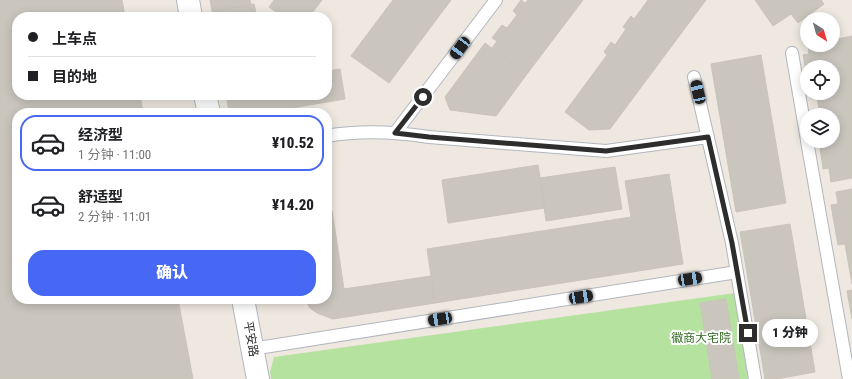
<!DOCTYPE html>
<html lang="zh">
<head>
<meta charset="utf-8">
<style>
	:root { --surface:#fff; --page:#f6f6f6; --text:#202124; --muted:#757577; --line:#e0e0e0; --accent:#4768f4 }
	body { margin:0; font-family:"Roboto Condensed","Noto Sans SC",sans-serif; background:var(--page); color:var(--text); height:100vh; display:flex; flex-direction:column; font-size:15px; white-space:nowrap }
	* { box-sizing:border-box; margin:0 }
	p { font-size:13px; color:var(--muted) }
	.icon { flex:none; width:22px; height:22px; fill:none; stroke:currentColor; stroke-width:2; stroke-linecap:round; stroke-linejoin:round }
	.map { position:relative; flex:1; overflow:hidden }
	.sheet { position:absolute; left:12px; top:108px; width:320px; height:196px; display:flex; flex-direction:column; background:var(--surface); border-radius:16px; box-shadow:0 2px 10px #0003 }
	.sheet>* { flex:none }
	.top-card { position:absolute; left:12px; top:12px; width:320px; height:88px; border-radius:16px; box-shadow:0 2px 10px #0003; display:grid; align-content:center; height:88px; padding:0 16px; background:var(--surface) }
	.needle { width:26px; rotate:143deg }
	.fabs { position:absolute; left:800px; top:12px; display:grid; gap:8px }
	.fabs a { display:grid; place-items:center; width:40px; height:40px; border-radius:50%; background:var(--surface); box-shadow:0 2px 10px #0003; font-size:20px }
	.end { position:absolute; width:18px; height:18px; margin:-9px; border:5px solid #2d2d2d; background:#fff; box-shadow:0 0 0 2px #fff }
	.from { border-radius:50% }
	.bubble { position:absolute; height:28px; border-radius:14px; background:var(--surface); box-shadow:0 2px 10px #0003; font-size:13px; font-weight:800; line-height:28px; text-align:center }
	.car { position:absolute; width:12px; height:24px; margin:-12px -6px; border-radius:5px; box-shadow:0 0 3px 1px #0007; background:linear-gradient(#222 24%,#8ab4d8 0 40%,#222 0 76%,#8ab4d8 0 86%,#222 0) }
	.top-card b { display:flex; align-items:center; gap:14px; height:38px; font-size:15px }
	.top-card b+b { border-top:1px solid var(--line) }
	.top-card i { width:10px; height:10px; background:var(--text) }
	ul { padding:7px 0 0; list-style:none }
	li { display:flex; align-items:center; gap:12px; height:56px; margin:0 8px 6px; padding:0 8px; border:2px solid transparent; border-radius:16px }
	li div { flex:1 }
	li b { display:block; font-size:15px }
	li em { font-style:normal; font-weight:800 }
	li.active { border-color:var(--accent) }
	li>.icon { width:36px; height:36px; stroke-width:1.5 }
	.button { display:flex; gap:8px; margin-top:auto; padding:8px 16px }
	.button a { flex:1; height:46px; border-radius:16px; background:var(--accent); color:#fff; font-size:16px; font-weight:800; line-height:46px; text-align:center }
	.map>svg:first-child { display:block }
	.green { fill:#b6e29f }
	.building { fill:#cac6be; stroke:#c9c4b9 }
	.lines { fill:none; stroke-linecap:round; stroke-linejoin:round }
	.service-casing { stroke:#b3b6bf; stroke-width:14 }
	.tertiary-casing { stroke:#b3b6bf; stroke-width:24 }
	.service { stroke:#fff; stroke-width:12 }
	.tertiary { stroke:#fff; stroke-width:22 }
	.route { stroke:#2d2d2d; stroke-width:5 }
	.labels { text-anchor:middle; stroke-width:4; stroke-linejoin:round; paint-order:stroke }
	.park-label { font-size:12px; fill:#2e691e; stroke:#fff }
	.street-label { font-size:12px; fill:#2d2d2d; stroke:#fff }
</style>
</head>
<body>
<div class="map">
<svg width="852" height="379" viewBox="0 0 852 379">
	<rect width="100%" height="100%" fill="#eee8e0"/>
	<path class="green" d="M 735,293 L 748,379 L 271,379 L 270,372 L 274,357 Z"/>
	<path class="building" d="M 0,0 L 122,0 L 125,17 L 17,17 L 17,95 L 140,95 L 143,113 L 17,113 L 17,299 L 178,299 L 193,379 L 0,379 Z
		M 210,0 L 250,0 L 251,5 L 212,11 Z
		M 274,0 L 322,0 L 309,17 L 283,17 L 269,7 Z
		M 393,0 L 451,0 L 389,83 L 351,56 Z
		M 521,0 L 525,3 L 528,0 L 583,0 L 527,74 L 492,48 L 497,41 L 492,38 L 502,25 L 507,28 L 517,15 L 513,11 Z
		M 648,0 L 706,0 L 610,129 L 589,130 L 565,112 L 607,55 L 604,52 L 611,42 L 615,45 L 626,29 L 623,27 L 631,16 L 634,19 Z
		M 755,0 L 821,0 L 824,4 L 798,23 L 791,14 L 773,26 Z
		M 254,4 L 257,17 L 213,17 L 212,11 Z
		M 852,36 L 852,178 L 831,182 L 829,168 L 823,169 L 819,141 L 833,141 L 833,115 L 820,115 L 817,97 L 811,98 L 810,93 L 833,93 L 833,67 L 807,67 L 807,76 L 803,55 L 809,54 L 808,45 L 833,45 L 833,40 Z
		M 485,43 L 527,74 L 496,116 L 450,110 L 445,97 Z
		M 761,55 L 786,203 L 736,212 L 711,64 Z
		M 340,69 L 345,99 L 262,113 L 253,113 L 252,107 L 229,111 L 226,95 L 327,95 L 327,71 Z
		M 538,165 L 545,208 L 448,223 L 442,180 Z
		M 615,167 L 622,209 L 546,221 L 540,178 Z
		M 669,174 L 683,264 L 435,303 L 427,249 L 631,217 L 625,181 Z
		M 852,189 L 852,284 L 845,244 L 838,245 L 831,205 L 838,204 L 836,192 Z
		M 327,206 L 332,210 L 344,289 L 431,276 L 435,303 L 333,319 L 317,313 L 310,308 L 305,299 L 327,299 Z
		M 790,224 L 815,372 L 777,379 L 765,379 L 740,232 Z
		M 852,290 L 852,319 L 847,291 Z
		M 726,299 L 739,379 L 712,379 L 700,303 Z"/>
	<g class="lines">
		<defs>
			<path id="service" d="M 792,53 L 807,140
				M 694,77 L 732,243 L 755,379
				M 395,133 L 496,0
				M 327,136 C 361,130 396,132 429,137 L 606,151 L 708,137
				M 807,141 L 849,379
				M 252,349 L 737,272"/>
			<path id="tertiary" d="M 188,0 L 191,17
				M 205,95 L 209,113
				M 243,299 L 258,379"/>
		</defs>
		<use href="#service" class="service-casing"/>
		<use href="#tertiary" class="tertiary-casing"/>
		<use href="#service" class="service"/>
		<use href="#tertiary" class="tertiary"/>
	</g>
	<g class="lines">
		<path class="route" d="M 423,97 L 395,133 L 429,137 L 606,151 L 708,137 L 732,243 L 748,333"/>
	</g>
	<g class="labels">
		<g class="park-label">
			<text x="701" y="342">徽商大宅院</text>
		</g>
		<g class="street-label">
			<text transform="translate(251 339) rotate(80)" y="4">平安路</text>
		</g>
	</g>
</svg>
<div class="fabs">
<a><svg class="needle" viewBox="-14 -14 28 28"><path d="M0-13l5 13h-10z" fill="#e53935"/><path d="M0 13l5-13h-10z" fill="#757577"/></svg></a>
<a><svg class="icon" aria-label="locate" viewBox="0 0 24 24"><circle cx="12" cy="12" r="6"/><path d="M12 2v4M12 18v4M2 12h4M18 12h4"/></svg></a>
<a><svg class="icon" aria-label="layers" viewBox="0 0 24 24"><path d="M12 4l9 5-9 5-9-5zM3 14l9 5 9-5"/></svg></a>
</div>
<i class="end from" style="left:423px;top:97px"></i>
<i class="end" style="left:748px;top:333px"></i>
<div class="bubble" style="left:762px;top:319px;width:56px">1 分钟</div>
<i class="car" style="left:460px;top:48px;rotate:217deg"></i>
<i class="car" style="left:698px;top:92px;rotate:347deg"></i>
<i class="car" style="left:690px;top:279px;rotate:81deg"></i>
<i class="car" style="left:581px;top:297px;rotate:81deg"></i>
<i class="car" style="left:440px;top:319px;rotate:261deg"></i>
<div class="top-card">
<b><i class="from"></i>上车点</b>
<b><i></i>目的地</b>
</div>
<section class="sheet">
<ul>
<li class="active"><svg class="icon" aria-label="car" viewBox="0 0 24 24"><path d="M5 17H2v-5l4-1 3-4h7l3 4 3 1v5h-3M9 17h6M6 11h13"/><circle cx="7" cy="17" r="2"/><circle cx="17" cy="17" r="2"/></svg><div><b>经济型</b><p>1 分钟 · 11:00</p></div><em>¥10.52</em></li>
<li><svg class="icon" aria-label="car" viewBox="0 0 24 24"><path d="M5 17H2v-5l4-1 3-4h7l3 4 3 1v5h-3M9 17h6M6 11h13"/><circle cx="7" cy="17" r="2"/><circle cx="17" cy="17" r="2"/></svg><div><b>舒适型</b><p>2 分钟 · 11:01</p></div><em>¥14.20</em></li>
</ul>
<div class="button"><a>确认</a></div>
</section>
</div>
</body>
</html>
